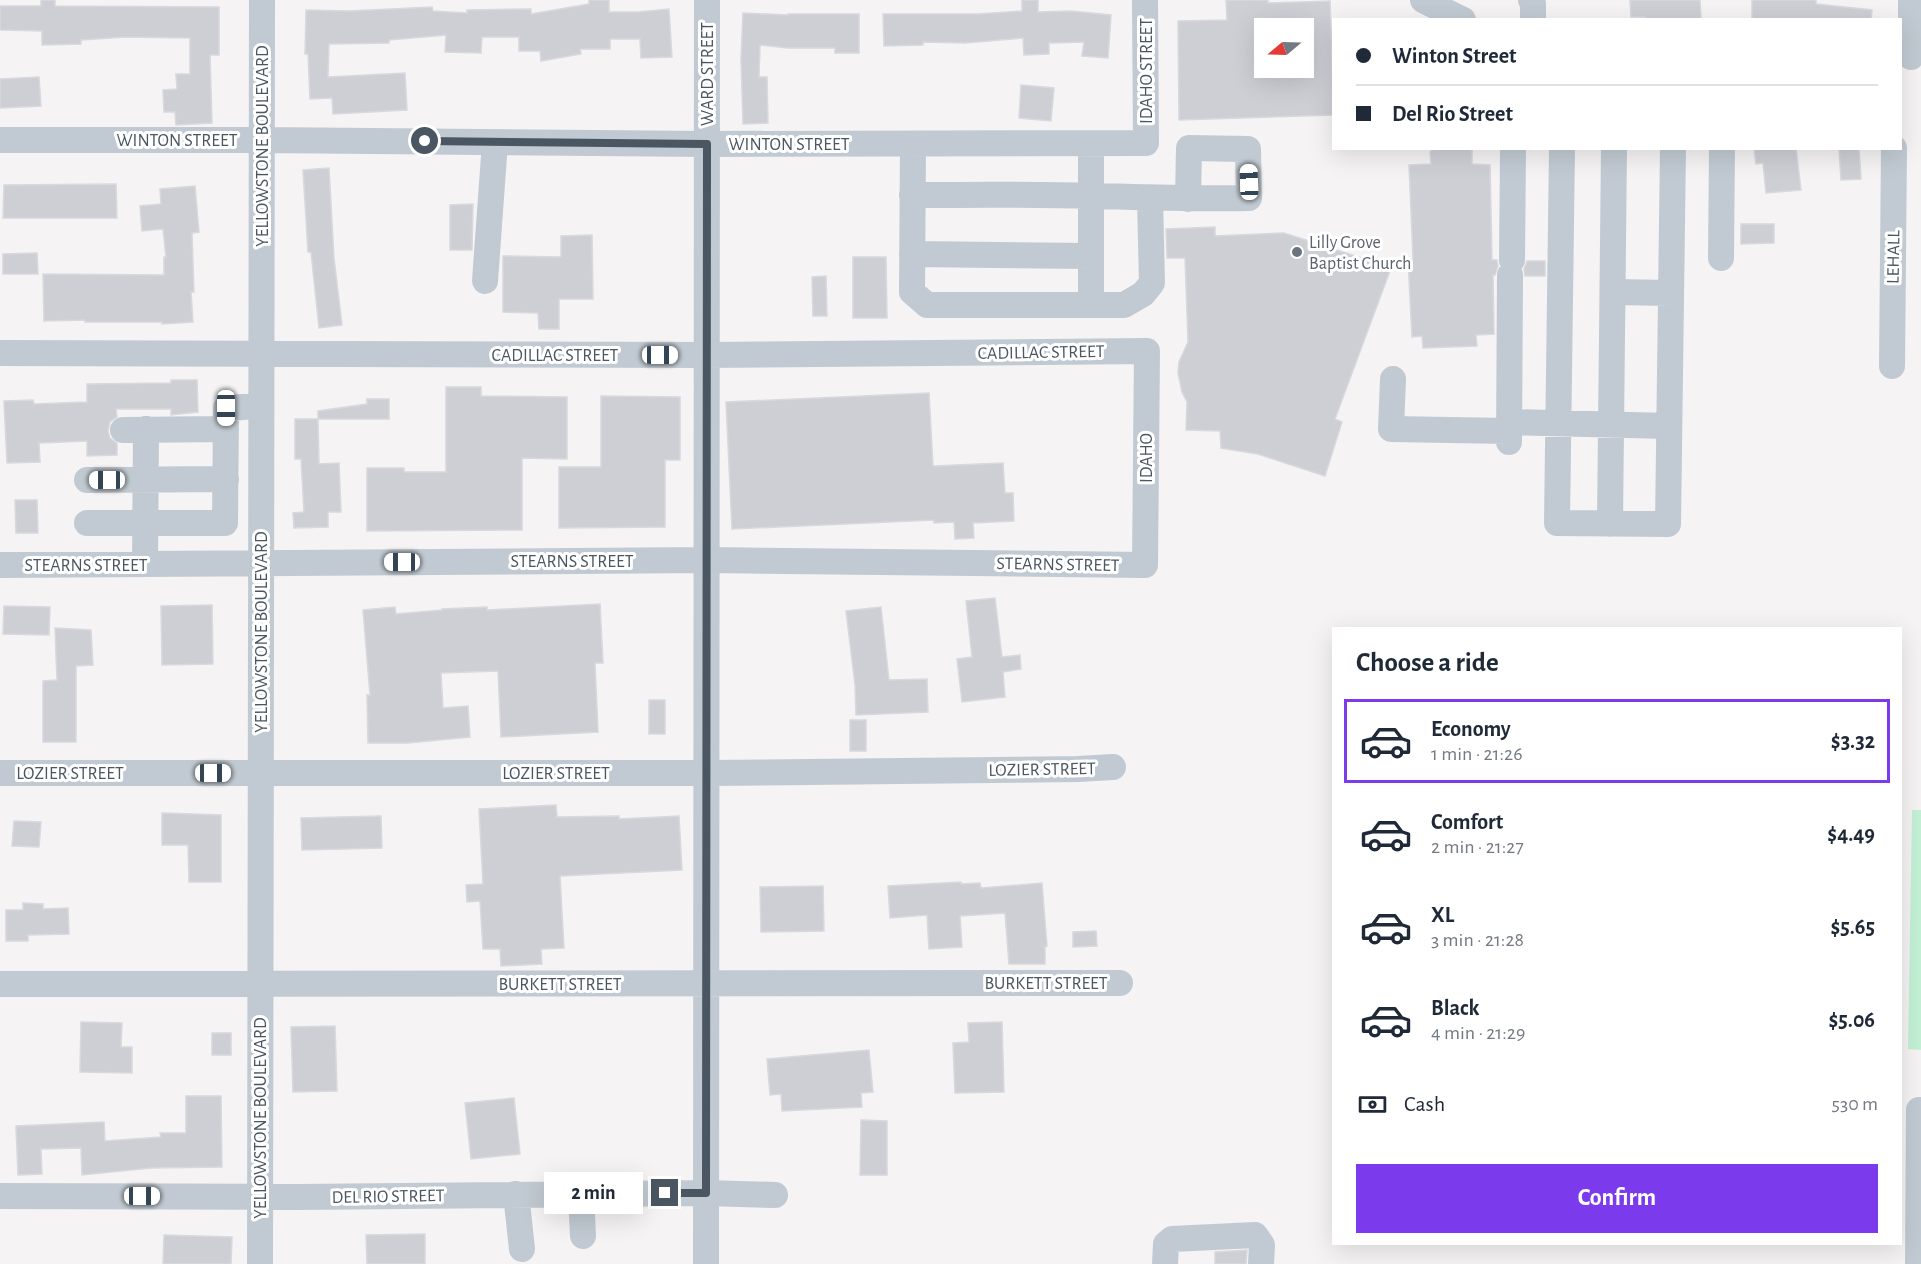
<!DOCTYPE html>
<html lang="en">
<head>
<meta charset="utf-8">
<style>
	:root { --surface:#fff; --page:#f2f2f3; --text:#1f2937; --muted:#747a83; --line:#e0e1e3; --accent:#7c3aed }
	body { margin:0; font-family:"Alegreya Sans",sans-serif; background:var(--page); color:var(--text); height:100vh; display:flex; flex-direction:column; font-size:22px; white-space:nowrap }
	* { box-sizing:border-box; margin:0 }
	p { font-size:20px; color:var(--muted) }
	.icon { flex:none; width:33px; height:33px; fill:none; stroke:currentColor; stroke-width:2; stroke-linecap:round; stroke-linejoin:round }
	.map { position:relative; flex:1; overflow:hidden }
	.panel { position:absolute; left:1332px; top:627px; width:570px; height:618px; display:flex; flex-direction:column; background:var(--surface); border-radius:0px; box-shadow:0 6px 24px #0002 }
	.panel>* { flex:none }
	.guide { position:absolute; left:1332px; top:18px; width:570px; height:132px; border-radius:0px; box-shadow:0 6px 24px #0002; display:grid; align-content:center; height:132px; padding:0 24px; background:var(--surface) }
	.needle { width:39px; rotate:251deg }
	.tools { position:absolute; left:1254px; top:18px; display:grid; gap:12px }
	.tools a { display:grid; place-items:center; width:60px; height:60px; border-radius:0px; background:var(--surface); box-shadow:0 6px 24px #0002; font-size:30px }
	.end { position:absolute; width:27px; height:27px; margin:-14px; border:8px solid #4a5661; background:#fff; box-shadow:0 0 0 3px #fff }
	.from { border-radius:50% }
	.bubble { position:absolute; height:42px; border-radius:0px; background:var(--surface); box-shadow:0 6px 24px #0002; font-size:20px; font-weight:600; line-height:42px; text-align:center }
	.car { position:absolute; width:18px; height:36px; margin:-18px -9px; border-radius:8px; box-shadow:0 0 4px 2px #0007; background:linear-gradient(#fff 24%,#345 0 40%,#fff 0 76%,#345 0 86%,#fff 0) }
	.guide b { display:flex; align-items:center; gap:21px; height:57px; font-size:22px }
	.guide b+b { border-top:2px solid var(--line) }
	.guide i { width:15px; height:15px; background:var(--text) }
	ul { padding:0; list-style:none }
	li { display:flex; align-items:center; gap:18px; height:84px; margin:0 12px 9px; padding:0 12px; border:3px solid transparent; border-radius:0px }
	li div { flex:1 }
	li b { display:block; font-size:22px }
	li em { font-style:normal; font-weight:600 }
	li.on { border-color:var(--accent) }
	li>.icon { width:54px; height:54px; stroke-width:1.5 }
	h2 { padding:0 24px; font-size:27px; line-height:72px }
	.pay { display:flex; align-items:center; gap:15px; height:66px; padding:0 24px; font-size:22px }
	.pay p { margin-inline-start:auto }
	.primary-button { display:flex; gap:12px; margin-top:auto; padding:12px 24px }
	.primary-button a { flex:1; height:69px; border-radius:0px; background:var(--accent); color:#fff; font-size:24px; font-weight:600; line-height:69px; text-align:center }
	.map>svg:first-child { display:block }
	.green { fill:#c3f1d5 }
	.building { fill:#cdcfd5; stroke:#d7d9de; stroke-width:1.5; fill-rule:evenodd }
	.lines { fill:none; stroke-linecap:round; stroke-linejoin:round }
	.minor { stroke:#c1cad2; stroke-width:26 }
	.route { stroke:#4a5661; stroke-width:8 }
	.worship-dot { fill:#6b7280; stroke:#fff; stroke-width:2 }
	.labels { text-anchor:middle; stroke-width:6; stroke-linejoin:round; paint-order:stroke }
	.street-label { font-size:18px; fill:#4a5661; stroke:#fff }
	.worship-label { font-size:18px; fill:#5b616d; stroke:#fff; text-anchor:start }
</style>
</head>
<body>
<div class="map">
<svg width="1921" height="1264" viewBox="0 0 1921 1264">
	<rect width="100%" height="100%" fill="#f5f3f3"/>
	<path class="green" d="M 1912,810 L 1921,810 L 1921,1050 L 1908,1049 Z"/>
	<path class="building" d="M 41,0 L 55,0 L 55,6 L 219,7 L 219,55 L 210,55 L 212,123 L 176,125 L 175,112 L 164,112 L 163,90 L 177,89 L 176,74 L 190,74 L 190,38 L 125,37 L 81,40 L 81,44 L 42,45 L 42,31 L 0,30 L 0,6 L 41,6 Z
		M 589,0 L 609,0 L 609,12 L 638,12 L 669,9 L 672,57 L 641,58 L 640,39 L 610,39 L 610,49 L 580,49 L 581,54 L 541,61 L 540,51 L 519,51 L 519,37 L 482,37 L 481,53 L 445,52 L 446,35 L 389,40 L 389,43 L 329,44 L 328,77 L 405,73 L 407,110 L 333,114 L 332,98 L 310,99 L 308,54 L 305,54 L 306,10 L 349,11 L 432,7 L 433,11 L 467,13 L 467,10 L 531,9 L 531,14 L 589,4 Z
		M 1022,0 L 1038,0 L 1038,12 L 1071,11 L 1111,15 L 1108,58 L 1082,56 L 1084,42 L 1049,43 L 1049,54 L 1024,55 L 1023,38 L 965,43 L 923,42 L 923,45 L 884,46 L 883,14 L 979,14 L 1022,11 Z
		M 1226,0 L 1268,0 L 1268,3 L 1330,1 L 1334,115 L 1179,120 L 1178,21 L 1227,20 ZM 1264,28 L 1304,28 L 1304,68 L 1264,68 Z
		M 1630,0 L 1700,0 L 1701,20 L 1646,20 L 1645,17 L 1631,17 Z
		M 1752,0 L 1816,0 L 1816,4 L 1872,10 L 1871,20 L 1752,20 Z
		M 743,13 L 788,15 L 788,14 L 859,14 L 859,53 L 835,53 L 835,48 L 788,48 L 760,45 L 759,77 L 767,77 L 768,123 L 743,124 L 741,59 Z
		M 39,77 L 41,106 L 0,108 L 0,79 Z
		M 1021,85 L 1054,88 L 1051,121 L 1019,118 Z
		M 1434,148 L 1472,148 L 1472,164 L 1490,165 L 1492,260 L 1497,260 L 1498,266 L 1495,275 L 1493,275 L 1494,334 L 1476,335 L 1477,346 L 1423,348 L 1422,336 L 1412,337 L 1408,260 L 1413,259 L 1409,165 L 1431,164 L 1430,152 Z
		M 1754,148 L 1796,148 L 1801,190 L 1766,193 L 1763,163 L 1756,164 Z
		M 1839,148 L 1859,148 L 1861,179 L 1841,180 Z
		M 329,168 L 334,258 L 342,325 L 319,328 L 311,252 L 308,252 L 303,170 Z
		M 116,184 L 117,218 L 3,218 L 4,185 Z
		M 195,186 L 199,232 L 192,233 L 194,292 L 191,292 L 193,322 L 162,324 L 162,322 L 85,322 L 85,320 L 44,321 L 43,274 L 164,275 L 164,257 L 166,257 L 163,229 L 142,231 L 140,206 L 161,204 L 160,189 Z
		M 473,204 L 472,250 L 450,250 L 450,205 Z
		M 1741,224 L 1774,224 L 1774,243 L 1741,244 Z
		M 1215,227 L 1215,236 L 1284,233 L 1371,261 L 1394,260 L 1335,419 L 1342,422 L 1325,476 L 1258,454 L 1221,448 L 1220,431 L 1186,430 L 1187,402 L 1182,392 L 1178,373 L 1179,362 L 1188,342 L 1185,258 L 1167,258 L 1166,229 Z
		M 592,235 L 593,299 L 559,299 L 559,329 L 539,329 L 538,313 L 503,312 L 503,256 L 561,257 L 561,236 Z
		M 37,253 L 38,274 L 3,274 L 3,254 Z
		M 853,257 L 886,257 L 887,318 L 853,318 Z
		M 1527,261 L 1545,261 L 1545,276 L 1525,276 L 1524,269 Z
		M 826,276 L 827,316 L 813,316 L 812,277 Z
		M 171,380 L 197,380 L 198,412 L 171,415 L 171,409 L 116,409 L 117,417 L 110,422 L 108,431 L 110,438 L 117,443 L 117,455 L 87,456 L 87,441 L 39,443 L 40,462 L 7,463 L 4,401 L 33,400 L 34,404 L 87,402 L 87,384 L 171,383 Z
		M 446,387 L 481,387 L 481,396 L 567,397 L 567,459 L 522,458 L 522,530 L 367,531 L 367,468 L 404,468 L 404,472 L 446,472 Z
		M 929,393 L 933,466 L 1003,463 L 1005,493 L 1013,493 L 1014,521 L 973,523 L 974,538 L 955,539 L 954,522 L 934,523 L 934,520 L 732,529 L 726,402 Z
		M 601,396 L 680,397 L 680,460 L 665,460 L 665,527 L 559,528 L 559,467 L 601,467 Z
		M 367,399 L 389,399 L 389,419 L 318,419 L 319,464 L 339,463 L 341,512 L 328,512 L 328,527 L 294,528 L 293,513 L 304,512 L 301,459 L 295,459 L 295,419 L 318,419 L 318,411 L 367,404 Z
		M 15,500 L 37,500 L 38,533 L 16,533 Z
		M 995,598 L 1002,657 L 1020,655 L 1021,669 L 1003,672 L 1005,697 L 962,702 L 957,659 L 972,657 L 966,601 Z
		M 600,604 L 603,663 L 595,663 L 598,732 L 501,737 L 498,671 L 441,673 L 443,708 L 468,706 L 470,737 L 408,743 L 368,743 L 367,695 L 370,695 L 363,610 L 395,607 L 396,614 L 442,610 L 442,609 L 487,607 L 487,610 Z
		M 212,605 L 213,664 L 162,665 L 161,606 Z
		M 4,606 L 50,607 L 49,635 L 3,634 Z
		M 881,607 L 889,680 L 927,679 L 928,712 L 856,715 L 855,685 L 846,611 Z
		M 55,628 L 91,630 L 93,665 L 76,666 L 76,742 L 43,742 L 43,681 L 57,680 Z
		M 649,700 L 665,700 L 665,734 L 649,734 Z
		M 850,720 L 866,720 L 866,751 L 850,751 Z
		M 556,805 L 557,817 L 619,816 L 619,819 L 679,816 L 682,870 L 560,876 L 564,948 L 541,949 L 542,964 L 501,966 L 500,949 L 483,949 L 480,901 L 467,902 L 466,885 L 483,884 L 479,809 Z
		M 162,813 L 221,815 L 221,882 L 189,882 L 188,845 L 162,845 Z
		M 381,816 L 382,848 L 302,850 L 301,818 Z
		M 14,821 L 41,822 L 39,847 L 12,846 Z
		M 961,882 L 961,884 L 980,883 L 981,888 L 1042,883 L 1047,946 L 1045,947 L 1045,964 L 1009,964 L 1005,913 L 960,916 L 962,947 L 929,949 L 927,915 L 890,918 L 888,886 Z
		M 823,886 L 824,931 L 761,932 L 760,887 Z
		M 23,903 L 43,904 L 43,909 L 68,908 L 69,934 L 28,935 L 28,941 L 6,941 L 6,910 L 23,910 Z
		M 1096,931 L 1097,946 L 1073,947 L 1073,932 Z
		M 81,1022 L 122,1023 L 121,1047 L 132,1047 L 132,1073 L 80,1072 Z
		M 1002,1022 L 1004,1092 L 955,1093 L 953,1043 L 969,1042 L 968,1023 Z
		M 335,1026 L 337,1091 L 293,1092 L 291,1027 Z
		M 212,1033 L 231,1033 L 231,1055 L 212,1055 Z
		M 869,1050 L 873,1092 L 861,1093 L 862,1107 L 782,1111 L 781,1094 L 770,1095 L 767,1059 Z
		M 186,1096 L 221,1096 L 222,1167 L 151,1168 L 82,1175 L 81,1148 L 41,1149 L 42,1174 L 18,1175 L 16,1126 L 104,1122 L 105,1141 L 161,1137 L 160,1133 L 186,1133 Z
		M 514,1098 L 520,1154 L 471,1159 L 465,1103 Z
		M 861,1120 L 887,1121 L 887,1175 L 860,1175 Z
		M 425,1234 L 425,1264 L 367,1264 L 366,1235 Z
		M 164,1235 L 232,1237 L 231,1264 L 163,1264 Z
		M 1247,1250 L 1246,1264 L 1215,1264 L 1215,1252 Z"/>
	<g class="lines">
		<path class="minor" d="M 1423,0 L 1463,20
			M 1531,0 L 1533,4 L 1533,20
			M 1911,57 L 1911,0
			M 0,140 L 262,140 L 707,144 L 1146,143 L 1145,0
			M 913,144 L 912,292 L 927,305 L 1124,305 L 1143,294 L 1152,283 L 1150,199
			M 1562,148 L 1557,523 L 1668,524 L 1673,148
			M 912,195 C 972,195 1033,194 1092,196 C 1145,197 1197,199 1249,198 L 1248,149 L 1189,148 L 1188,199
			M 912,254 L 1090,256
			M 1721,258 L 1722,148
			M 1512,260 L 1513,148
			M 485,281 L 495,142
			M 1613,292 L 1671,293
			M 1091,305 L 1091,144
			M 0,353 L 707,355 L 1147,351 L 1145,565 L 707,560 L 0,565
			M 1892,366 L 1894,148
			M 1393,379 L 1391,429 L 1509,431
			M 1509,422 L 1669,426
			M 123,430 L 226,429
			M 1509,442 L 1510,275
			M 87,480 L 226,479
			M 87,523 L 225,523 L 226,408 L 261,406
			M 1610,524 L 1614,148
			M 145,564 L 146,429
			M 0,773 L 707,773 L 1078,769 L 1113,767
			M 0,984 L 1120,983
			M 516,1194 L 522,1249
			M 581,1194 L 583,1236
			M 0,1196 L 297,1197 L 706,1193 L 775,1195
			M 260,1264 L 262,0
			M 706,1264 L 707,0
			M 1165,1264 L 1166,1244 L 1172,1239 L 1255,1235 L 1262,1245 L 1261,1264
			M 1918,1264 L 1919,1110 L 1921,1110"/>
	</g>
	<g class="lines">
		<path class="route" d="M 425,141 L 707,144 L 706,1193 L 665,1193"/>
	</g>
	<circle class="worship-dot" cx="1297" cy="252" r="6"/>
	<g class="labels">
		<g class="street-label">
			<text transform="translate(1146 71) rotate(-90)" y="6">IDAHO STREET</text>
			<text transform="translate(707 74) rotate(-90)" y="6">WARD STREET</text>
			<text x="177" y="146">WINTON STREET</text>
			<text x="789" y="150">WINTON STREET</text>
			<text transform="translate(262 146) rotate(-90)" y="6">YELLOWSTONE BOULEVARD</text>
			<text transform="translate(1893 257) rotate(-89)" y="6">LEHALL</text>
			<text transform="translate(1041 352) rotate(-1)" y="6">CADILLAC STREET</text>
			<text x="555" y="361">CADILLAC STREET</text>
			<text transform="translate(1146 458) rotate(-90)" y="6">IDAHO</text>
			<text x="572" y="567">STEARNS STREET</text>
			<text transform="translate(1058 564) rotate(1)" y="6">STEARNS STREET</text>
			<text x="86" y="571">STEARNS STREET</text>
			<text transform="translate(261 632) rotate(-90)" y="6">YELLOWSTONE BOULEVARD</text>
			<text transform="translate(1042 769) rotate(-1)" y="6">LOZIER STREET</text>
			<text x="70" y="779">LOZIER STREET</text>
			<text x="556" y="779">LOZIER STREET</text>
			<text x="1046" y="989">BURKETT STREET</text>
			<text x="560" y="990">BURKETT STREET</text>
			<text transform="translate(260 1118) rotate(-90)" y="6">YELLOWSTONE BOULEVARD</text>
			<text transform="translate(388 1196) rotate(-1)" y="6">DEL RIO STREET</text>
		</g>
		<g class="worship-label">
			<text x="1309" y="248">Lilly Grove<tspan x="1309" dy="21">Baptist Church</tspan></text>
		</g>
	</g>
</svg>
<div class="tools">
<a><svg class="needle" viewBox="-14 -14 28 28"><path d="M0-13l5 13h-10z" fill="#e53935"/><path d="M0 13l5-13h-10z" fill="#747a83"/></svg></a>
</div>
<i class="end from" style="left:425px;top:141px"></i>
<i class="end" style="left:665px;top:1193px"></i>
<div class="bubble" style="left:544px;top:1172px;width:99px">2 min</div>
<i class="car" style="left:1249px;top:182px;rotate:358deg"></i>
<i class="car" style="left:660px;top:355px;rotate:90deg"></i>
<i class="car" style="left:226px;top:408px;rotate:180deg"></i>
<i class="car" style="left:107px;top:480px;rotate:270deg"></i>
<i class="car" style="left:402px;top:562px;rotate:270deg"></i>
<i class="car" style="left:213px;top:773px;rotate:90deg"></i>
<i class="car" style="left:142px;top:1196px;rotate:90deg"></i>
<div class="guide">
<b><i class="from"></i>Winton Street</b>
<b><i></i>Del Rio Street</b>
</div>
<section class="panel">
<h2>Choose a ride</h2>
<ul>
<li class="on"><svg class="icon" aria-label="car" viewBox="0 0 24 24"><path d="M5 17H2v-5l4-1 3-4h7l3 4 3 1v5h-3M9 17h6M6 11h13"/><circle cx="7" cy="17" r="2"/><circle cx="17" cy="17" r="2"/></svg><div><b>Economy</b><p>1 min · 21:26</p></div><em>$3.32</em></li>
<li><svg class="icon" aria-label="car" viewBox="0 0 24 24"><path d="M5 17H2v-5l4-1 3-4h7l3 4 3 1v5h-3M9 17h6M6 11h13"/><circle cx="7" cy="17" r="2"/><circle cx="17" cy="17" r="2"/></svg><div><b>Comfort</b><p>2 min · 21:27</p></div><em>$4.49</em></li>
<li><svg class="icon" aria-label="car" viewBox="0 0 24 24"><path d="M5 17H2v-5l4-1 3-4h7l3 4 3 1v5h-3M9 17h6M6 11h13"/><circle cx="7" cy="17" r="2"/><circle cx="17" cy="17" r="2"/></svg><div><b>XL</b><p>3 min · 21:28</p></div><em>$5.65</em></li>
<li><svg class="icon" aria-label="car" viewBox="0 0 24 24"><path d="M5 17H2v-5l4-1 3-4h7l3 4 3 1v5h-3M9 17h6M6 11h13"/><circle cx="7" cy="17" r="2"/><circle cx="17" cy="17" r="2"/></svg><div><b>Black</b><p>4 min · 21:29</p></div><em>$5.06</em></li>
</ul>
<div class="pay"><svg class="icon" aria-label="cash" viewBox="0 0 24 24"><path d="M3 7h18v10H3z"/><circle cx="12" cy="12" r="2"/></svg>Cash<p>530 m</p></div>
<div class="primary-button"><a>Confirm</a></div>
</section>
</div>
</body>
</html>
